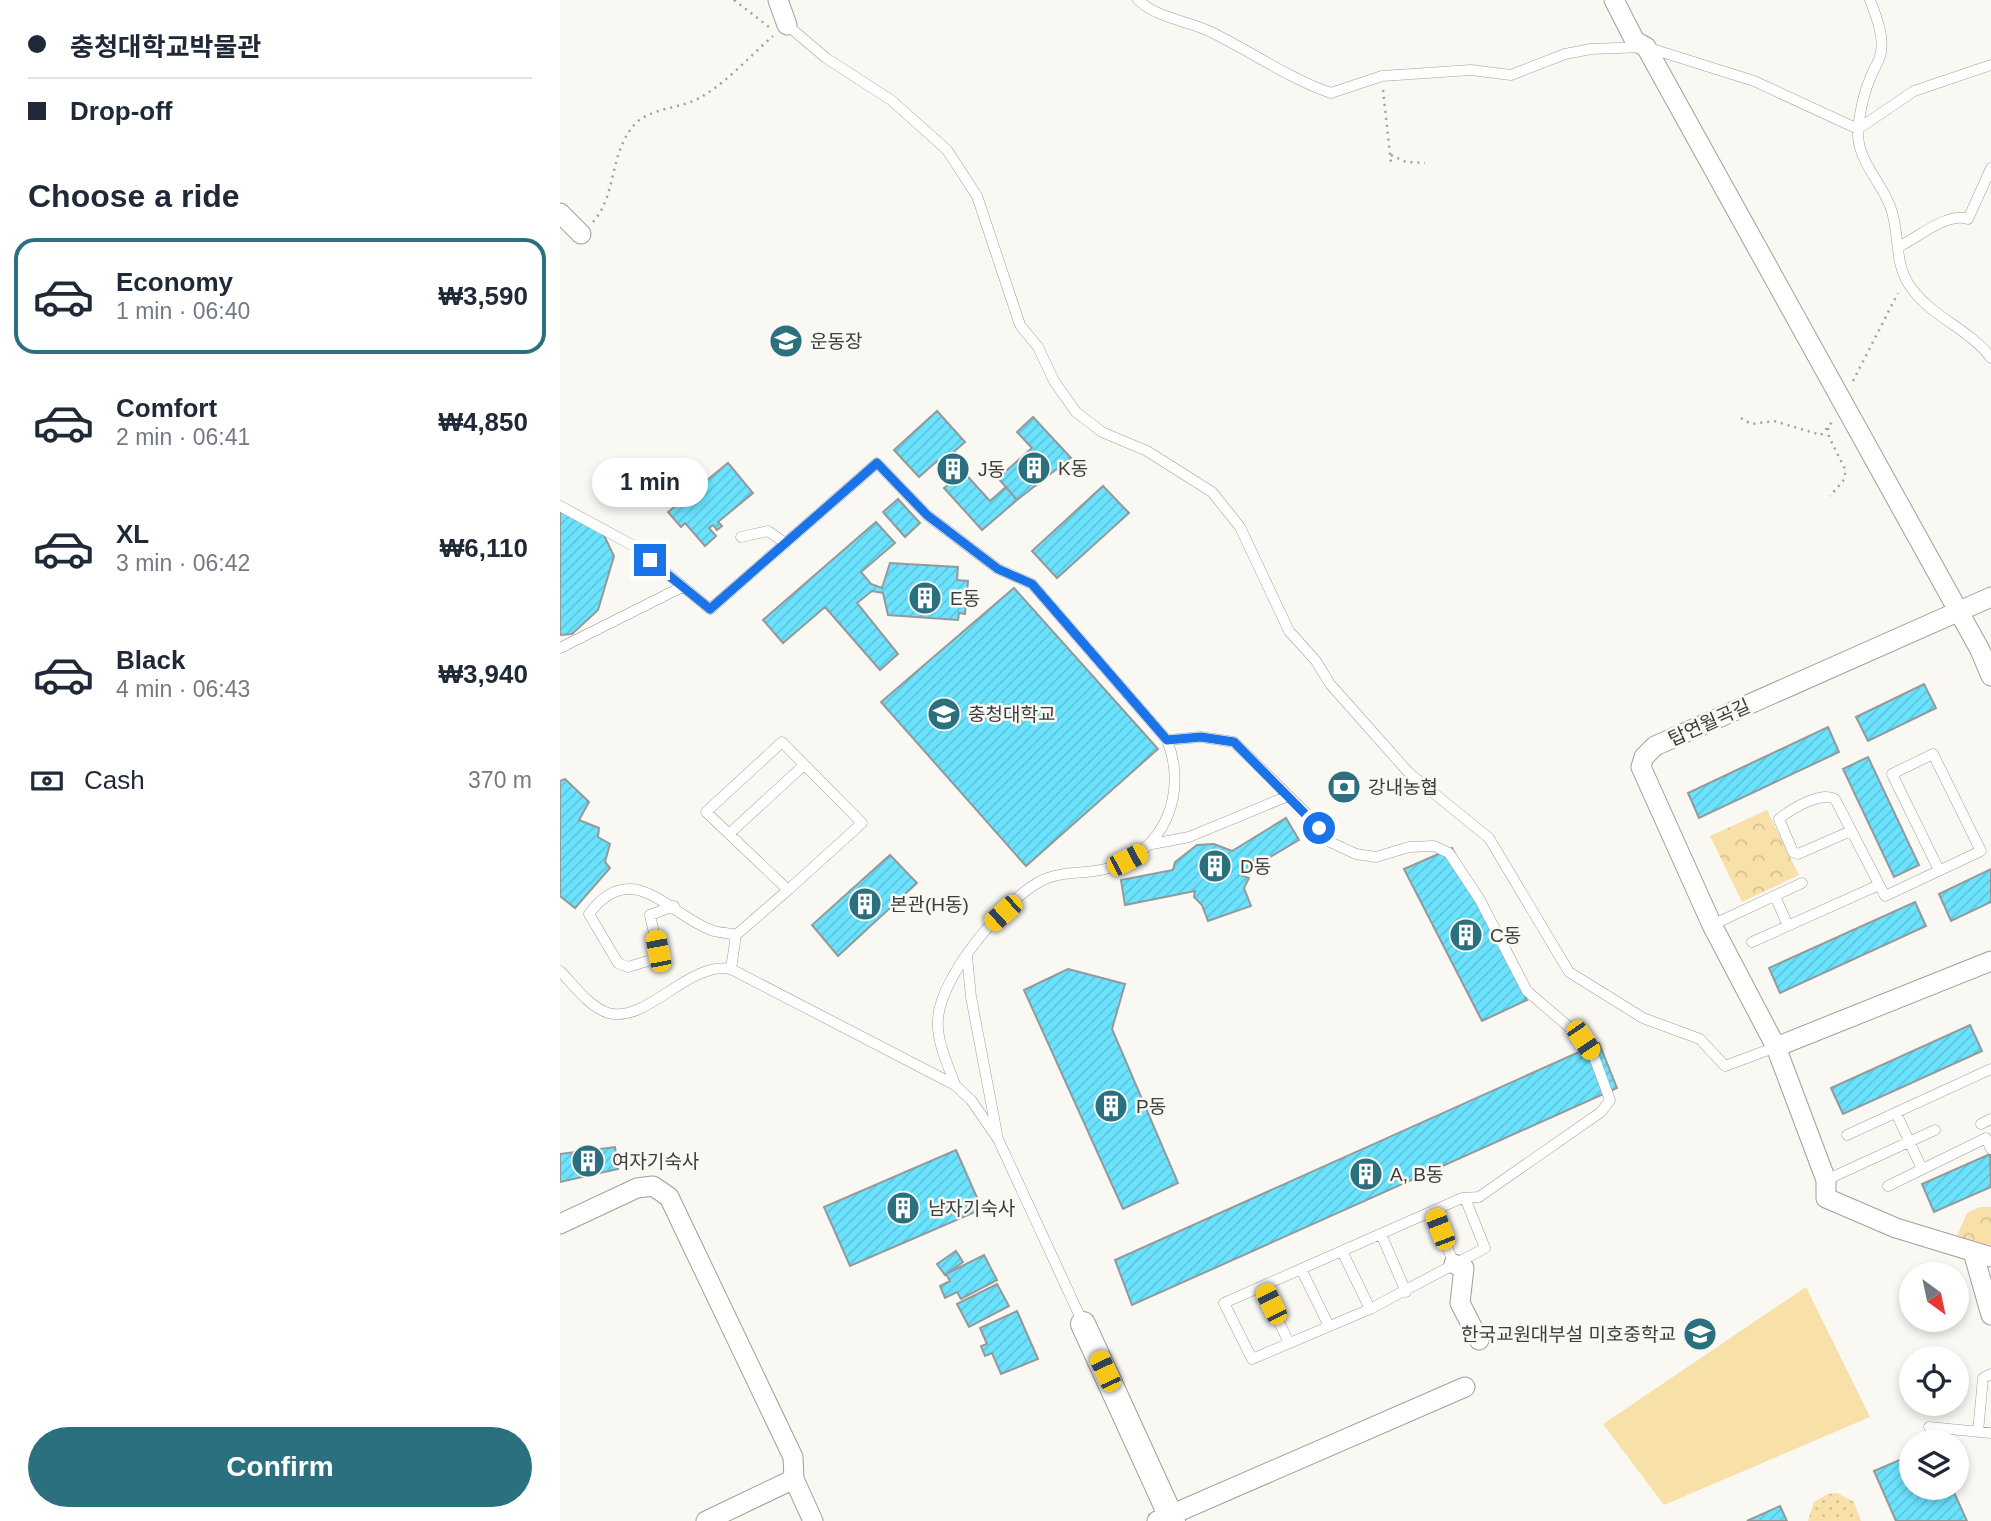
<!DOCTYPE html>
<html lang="en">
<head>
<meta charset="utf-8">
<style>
	:root { --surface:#fff; --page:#f6f6f7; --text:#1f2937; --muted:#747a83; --line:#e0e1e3; --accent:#2b707f }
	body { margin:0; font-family:Helvetica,"Noto Sans KR",sans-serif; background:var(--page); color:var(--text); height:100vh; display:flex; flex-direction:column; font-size:26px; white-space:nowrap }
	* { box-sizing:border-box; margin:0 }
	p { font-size:23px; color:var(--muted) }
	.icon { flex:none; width:38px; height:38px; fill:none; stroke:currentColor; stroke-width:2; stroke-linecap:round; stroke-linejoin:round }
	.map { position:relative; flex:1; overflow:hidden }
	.side { display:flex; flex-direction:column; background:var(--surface); width:560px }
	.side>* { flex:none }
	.guide { display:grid; align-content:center; height:154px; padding:0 28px; background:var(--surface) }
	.needle { width:46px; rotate:147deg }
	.buttons { position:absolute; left:1339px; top:1262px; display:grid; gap:14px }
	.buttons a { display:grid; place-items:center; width:70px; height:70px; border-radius:50%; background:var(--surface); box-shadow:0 4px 10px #0003; font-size:35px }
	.end { position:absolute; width:32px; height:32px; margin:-16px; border:9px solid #1a73e8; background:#fff; box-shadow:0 0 0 4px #fff }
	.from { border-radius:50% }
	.bubble { position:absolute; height:49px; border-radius:24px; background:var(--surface); box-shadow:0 4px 10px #0003; font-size:23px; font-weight:700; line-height:49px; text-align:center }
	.car { position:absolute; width:21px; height:42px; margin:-21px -10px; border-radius:9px; box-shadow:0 0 5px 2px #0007; background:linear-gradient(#f5c518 24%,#345 0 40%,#f5c518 0 76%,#345 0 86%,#f5c518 0) }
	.guide b { display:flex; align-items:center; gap:24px; height:66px; font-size:26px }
	.guide b+b { border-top:2px solid var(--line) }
	.guide i { width:18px; height:18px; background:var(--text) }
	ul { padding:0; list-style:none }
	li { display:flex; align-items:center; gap:21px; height:116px; margin:0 14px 10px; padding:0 14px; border:4px solid transparent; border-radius:21px }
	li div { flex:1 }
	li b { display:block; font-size:26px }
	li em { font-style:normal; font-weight:700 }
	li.selected { border-color:var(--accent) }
	li>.icon { width:63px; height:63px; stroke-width:1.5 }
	h2 { padding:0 28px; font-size:32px; line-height:84px }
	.pay { display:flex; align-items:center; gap:18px; height:77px; padding:0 28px; font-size:26px }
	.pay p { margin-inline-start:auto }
	.action { display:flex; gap:14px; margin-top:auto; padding:14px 28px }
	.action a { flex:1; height:80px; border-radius:42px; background:var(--accent); color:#fff; font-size:28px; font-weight:700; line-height:80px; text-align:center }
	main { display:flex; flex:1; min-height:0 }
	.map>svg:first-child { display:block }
	.grass { fill:url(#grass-dots) }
	.park { fill:url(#park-crowns) }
	.pitch { fill:#f8e0a9 }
	.building { fill:url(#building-hatch); stroke:#94999a; stroke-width:2 }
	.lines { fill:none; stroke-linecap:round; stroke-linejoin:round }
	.service-casing { stroke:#a19f9b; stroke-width:11 }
	.minor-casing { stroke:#a19f9b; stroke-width:21 }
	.tertiary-casing { stroke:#a19f9b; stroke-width:26 }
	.path { stroke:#a1a09d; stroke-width:2.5; stroke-dasharray:2 5; stroke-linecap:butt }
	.service { stroke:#fff; stroke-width:10 }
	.minor { stroke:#fff; stroke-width:19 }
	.tertiary { stroke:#fff; stroke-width:24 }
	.route { stroke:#1a73e8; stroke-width:9 }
	.labels { text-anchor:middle; stroke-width:5; stroke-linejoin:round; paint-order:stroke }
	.poi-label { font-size:19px; fill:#3d3d3b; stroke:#faf8f3; text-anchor:start }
	.street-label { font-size:19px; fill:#3d3d3b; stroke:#faf8f3 }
</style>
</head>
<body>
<main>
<section class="side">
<div class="guide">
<b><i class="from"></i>충청대학교박물관</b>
<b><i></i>Drop-off</b>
</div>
<h2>Choose a ride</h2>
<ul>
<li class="selected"><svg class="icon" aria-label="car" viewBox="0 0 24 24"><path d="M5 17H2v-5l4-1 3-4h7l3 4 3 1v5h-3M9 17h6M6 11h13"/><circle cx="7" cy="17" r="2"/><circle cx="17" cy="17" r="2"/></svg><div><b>Economy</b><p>1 min · 06:40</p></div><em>₩3,590</em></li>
<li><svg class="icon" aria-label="car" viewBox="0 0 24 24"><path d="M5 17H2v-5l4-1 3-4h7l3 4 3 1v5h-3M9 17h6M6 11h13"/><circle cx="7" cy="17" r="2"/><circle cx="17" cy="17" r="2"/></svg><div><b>Comfort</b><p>2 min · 06:41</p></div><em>₩4,850</em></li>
<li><svg class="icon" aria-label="car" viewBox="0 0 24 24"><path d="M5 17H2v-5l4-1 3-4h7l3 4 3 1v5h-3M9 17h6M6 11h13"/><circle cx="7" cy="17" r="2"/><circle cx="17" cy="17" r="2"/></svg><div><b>XL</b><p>3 min · 06:42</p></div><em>₩6,110</em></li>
<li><svg class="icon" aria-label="car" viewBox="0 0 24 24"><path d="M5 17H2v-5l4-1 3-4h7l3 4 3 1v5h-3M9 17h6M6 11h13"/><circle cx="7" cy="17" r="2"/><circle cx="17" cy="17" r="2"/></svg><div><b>Black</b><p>4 min · 06:43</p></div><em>₩3,940</em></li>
</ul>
<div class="pay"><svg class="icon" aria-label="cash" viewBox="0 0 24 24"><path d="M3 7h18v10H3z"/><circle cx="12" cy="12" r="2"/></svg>Cash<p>370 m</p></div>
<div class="action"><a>Confirm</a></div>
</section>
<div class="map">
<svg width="1431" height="1521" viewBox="0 0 1431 1521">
	<defs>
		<pattern id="grass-dots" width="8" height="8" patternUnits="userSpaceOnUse" patternTransform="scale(1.75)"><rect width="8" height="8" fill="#f8e0a9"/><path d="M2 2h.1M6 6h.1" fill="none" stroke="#d6c192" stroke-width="1.8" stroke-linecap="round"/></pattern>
		<pattern id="park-crowns" width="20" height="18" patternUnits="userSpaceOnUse" patternTransform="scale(1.75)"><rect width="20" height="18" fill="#f8e0a9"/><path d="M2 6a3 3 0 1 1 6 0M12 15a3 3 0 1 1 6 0" fill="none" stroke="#d6c192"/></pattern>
		<pattern id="building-hatch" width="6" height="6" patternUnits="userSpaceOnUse" patternTransform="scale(1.75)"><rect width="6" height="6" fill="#6be3fe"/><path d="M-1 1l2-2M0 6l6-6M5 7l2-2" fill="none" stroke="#5ec4db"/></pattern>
	</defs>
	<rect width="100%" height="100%" fill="#faf8f3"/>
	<path class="grass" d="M 1277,1493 L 1294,1502 L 1301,1521 L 1248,1521 L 1254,1502 L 1268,1494 Z"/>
	<path class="park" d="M 1207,810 L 1239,875 L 1182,902 L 1150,836 Z
		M 1420,1207 L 1431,1207 L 1431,1248 L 1396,1238 L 1407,1213 Z"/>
	<path class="pitch" d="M 1246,1287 L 1310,1417 L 1104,1505 L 1043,1424 Z"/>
	<path class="building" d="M 377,411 L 405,442 L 389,456 L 430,501 L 446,487 L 457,500 L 422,530 L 384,488 L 394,480 L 377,461 L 359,477 L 334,450 Z
		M 473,417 L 511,458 L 457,500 L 438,478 L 472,448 L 457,432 Z
		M 168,463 L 193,493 L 158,522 L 162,526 L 157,530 L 153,525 L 149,528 L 156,536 L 145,546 L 125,523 L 121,527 L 108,512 Z
		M 543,486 L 569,513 L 497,578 L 472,551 Z
		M 338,499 L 360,523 L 345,537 L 323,512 Z
		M 0,507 L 40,527 L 54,556 L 38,610 L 12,634 L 0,635 Z
		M 316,522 L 335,543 L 301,572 L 311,584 L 322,588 L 330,563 L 398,567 L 397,580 L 408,581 L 405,614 L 399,613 L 398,620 L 328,615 L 323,593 L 312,591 L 297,603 L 338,654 L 320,670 L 265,607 L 223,643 L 203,620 Z
		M 454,588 L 598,749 L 466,866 L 321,702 Z
		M 1364,684 L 1376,708 L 1308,741 L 1296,717 Z
		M 1268,727 L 1279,752 L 1139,818 L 1128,793 Z
		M 1308,757 L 1359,865 L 1334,877 L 1283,769 Z
		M 5,779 L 29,802 L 19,820 L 39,828 L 38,837 L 50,844 L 45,862 L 50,868 L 15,908 L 0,896 L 0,781 Z
		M 726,818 L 739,840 L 680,875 L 689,878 L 684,888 L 691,906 L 648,921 L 642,905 L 634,897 L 635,891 L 565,905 L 561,880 L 613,870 L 615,862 L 637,845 L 654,844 L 672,851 Z
		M 892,848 L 967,1000 L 922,1021 L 844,869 Z
		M 330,855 L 357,883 L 278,956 L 252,925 Z
		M 1431,869 L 1431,902 L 1391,921 L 1379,894 Z
		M 1355,902 L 1366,926 L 1220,993 L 1209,968 Z
		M 508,969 L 565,984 L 552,1029 L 618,1183 L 563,1209 L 464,990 Z
		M 1410,1025 L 1422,1051 L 1283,1114 L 1271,1088 Z
		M 1039,1043 L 1057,1088 L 572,1305 L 555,1260 Z
		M 55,1147 L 58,1169 L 0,1182 L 0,1154 Z
		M 396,1150 L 422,1209 L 290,1266 L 264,1207 Z
		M 1430,1154 L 1431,1187 L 1374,1212 L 1362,1184 Z
		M 396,1251 L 403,1262 L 385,1275 L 377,1264 Z
		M 424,1255 L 437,1280 L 401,1299 L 397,1292 L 385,1298 L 380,1286 L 390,1281 L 386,1274 Z
		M 437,1284 L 449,1306 L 409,1327 L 397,1304 Z
		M 457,1311 L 478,1359 L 441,1374 L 432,1353 L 425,1356 L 421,1346 L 427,1344 L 420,1328 Z
		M 1351,1455 L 1351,1488 L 1392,1488 L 1407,1521 L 1336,1521 L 1314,1471 Z
		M 1220,1506 L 1227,1521 L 1187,1521 Z"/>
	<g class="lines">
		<defs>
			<path id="service" d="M 578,0 C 599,19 626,20 651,32 C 692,52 728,78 771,93 L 822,76 L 911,70 L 951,75 L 1005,54 L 1031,49 L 1086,47 L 1194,81 L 1298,129 L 1354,91 L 1431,65
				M 1310,0 C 1316,16 1324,35 1321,52 C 1320,61 1314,68 1311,76 C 1304,92 1300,111 1298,128 C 1296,160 1319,178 1330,206 C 1340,230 1334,261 1348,283 C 1368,316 1409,328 1431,358
				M 227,25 L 266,58 L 331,100 L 387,150 L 417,196 L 460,325 L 478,347 L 494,381 L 516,412 L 542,432 L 587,451 L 652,492 L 680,527 L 729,631 L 756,661 L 770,684 L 849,773 L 929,838 L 1009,972 L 1083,1018 L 1140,1039 L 1165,1066 L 1216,1047
				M 1340,246 C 1359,237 1387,212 1408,219 L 1431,168
				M 0,506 L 74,546 L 150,609 L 317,463 L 367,515 L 438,569 L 472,584 L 607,740 C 628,793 605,851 549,868 C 527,875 501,870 481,881 C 444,900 380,977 378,1019 C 376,1040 388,1065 395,1085
				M 181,537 L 208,531 L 225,543
				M 0,648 L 122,587
				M 607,740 L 641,737 L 674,742 L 748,815 L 770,842 L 796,854 L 816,857 L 849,847 L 874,846 L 889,853 L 920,900 L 967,991 L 1023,1039 L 1033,1054 L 1050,1100 L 1041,1112 L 919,1197 L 902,1198 L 664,1303 L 692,1359 L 810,1309 L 925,1248 L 905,1198
				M 1291,831 L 1238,854 L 1233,852 L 1219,819 C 1231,809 1261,791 1275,799 L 1325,896 L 1421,851 L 1373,754 L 1332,774 L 1379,870
				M 169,834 L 244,765
				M 592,844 L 629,837 L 728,796
				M 1215,896 L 1228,926
				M 114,906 L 90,915 L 98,951 L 91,960 L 68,967 L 58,963 L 29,914 C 73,855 110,917 154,931 C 161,933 169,933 176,935
				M 1152,925 L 1242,883
				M 1192,942 L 1319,885
				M 407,956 L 411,997 L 437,1134
				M 171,969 L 176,935 L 228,890 L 146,812 L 222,742 L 302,823 L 228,890
				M 0,971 C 14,985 28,1006 48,1013 C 87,1024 128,961 171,969 L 395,1085 L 411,1100 L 438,1139 L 523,1323
				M 1336,1113 L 1362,1169
				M 1421,1124 L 1431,1119
				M 1287,1135 L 1431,1069
				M 1266,1180 L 1375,1130
				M 1328,1186 L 1426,1138 L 1431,1149
				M 873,1211 L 894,1264
				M 821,1234 L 846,1292
				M 782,1251 L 810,1309
				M 741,1269 L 769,1326
				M 702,1286 L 728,1341
				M 1369,1427 L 1431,1433
				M 1418,1432 L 1423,1378 L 1431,1374"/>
			<path id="minor" d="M 218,0 L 227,25
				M 1054,0 L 1075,41 L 1086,47 L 1420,650 L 1431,676
				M 0,213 L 21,234
				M 1431,597 L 1095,746 L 1084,757 L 1081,767 L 1152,925 L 1216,1047 L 1266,1180 L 1266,1198 L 1336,1228 L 1431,1257
				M 1216,1047 L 1431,961
				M 0,1224 L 77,1188 L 93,1186 L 109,1197 L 233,1457 L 234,1479
				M 1413,1252 L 1431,1315
				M 894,1264 L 904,1268 L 900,1303 L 919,1340
				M 146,1521 L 234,1479 L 253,1521
				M 597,1521 L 905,1387"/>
			<path id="tertiary" d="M 523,1324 L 613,1521"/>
		</defs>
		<use href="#service" class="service-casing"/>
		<use href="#minor" class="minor-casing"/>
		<use href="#tertiary" class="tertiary-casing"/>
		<path class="path" d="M 174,0 L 209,27
			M 823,90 L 831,163
			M 831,155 L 846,162 L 865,163
			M 33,222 C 57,195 49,154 74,125 C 90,107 123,109 143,96 C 169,80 190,56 213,36
			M 1293,381 L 1338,293
			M 1181,418 L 1191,424 L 1214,421 L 1261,435 L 1273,421
			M 1268,428 L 1269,437 L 1286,471 L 1283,481 L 1270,496"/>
		<use href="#service" class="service"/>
		<use href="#minor" class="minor"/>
		<use href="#tertiary" class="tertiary"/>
	</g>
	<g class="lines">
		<path class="route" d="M 90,560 L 150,609 L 317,463 L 367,515 L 438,569 L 472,584 L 607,740 L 641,737 L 674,742 L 759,828"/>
	</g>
	<defs>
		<symbol id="school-disc" viewBox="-11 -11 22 22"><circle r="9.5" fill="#2b707f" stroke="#faf8f3"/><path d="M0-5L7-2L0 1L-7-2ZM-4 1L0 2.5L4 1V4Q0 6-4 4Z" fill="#fff"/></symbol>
		<symbol id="building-disc" viewBox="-11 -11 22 22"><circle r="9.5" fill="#2b707f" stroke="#faf8f3"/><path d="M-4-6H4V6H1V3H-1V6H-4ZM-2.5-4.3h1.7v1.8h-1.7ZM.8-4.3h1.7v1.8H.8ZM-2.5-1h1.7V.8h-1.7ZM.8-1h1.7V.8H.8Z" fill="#fff"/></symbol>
		<symbol id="university-disc" viewBox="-11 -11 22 22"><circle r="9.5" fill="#2b707f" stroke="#faf8f3"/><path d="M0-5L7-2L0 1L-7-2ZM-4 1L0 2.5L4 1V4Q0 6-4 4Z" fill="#fff"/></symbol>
		<symbol id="bank-disc" viewBox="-11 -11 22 22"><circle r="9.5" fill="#2b707f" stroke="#faf8f3"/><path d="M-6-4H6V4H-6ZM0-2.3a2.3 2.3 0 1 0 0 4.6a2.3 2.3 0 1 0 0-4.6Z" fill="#fff"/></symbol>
	</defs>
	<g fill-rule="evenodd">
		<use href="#school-disc" x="207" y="322" width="38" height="38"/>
		<use href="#building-disc" x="455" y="449" width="38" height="38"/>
		<use href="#building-disc" x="374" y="450" width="38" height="38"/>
		<use href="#building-disc" x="346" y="579" width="38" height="38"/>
		<use href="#university-disc" x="365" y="695" width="38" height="38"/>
		<use href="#bank-disc" x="765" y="768" width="38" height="38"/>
		<use href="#building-disc" x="636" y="847" width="38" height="38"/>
		<use href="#building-disc" x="286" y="885" width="38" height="38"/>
		<use href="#building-disc" x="887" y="916" width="38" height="38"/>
		<use href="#building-disc" x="532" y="1087" width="38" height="38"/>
		<use href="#building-disc" x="9" y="1142" width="38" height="38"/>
		<use href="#building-disc" x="787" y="1155" width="38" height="38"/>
		<use href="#building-disc" x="324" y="1189" width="38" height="38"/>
		<use href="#school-disc" x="1121" y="1315" width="38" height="38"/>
	</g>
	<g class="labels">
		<g class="poi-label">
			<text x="250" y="348">운동장</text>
			<text x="498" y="475">K동</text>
			<text x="418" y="476">J동</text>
			<text x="390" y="605">E동</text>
			<text x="408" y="721">충청대학교</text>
			<text x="808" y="794">강내농협</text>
			<text x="680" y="873">D동</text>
			<text x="330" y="911">본관(H동)</text>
			<text x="930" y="942">C동</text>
			<text x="576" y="1113">P동</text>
			<text x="52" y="1168">여자기숙사</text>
			<text x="830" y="1181">A, B동</text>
			<text x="368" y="1215">남자기숙사</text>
			<text x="1116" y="1341" text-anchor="end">한국교원대부설 미호중학교</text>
		</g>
		<g class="street-label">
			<text transform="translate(1149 722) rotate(-24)" y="7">탑연월곡길</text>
		</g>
	</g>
</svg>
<div class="buttons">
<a><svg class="needle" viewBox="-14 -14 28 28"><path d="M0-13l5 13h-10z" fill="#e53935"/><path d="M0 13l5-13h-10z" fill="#747a83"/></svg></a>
<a><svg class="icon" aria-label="locate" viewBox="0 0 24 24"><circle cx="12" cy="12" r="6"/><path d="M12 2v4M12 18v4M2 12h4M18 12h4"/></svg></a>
<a><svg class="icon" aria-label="layers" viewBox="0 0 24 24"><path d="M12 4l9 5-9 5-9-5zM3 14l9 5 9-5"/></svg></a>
</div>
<i class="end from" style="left:759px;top:828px"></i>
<i class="end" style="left:90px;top:560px"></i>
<div class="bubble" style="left:32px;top:458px;width:116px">1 min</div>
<i class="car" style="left:567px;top:860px;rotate:63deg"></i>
<i class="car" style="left:443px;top:913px;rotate:228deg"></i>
<i class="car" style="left:98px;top:951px;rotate:349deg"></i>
<i class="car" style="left:1023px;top:1040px;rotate:146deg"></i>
<i class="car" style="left:880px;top:1229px;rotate:339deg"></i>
<i class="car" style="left:711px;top:1304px;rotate:334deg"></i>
<i class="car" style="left:545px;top:1371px;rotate:335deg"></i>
</div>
</main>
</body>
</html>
